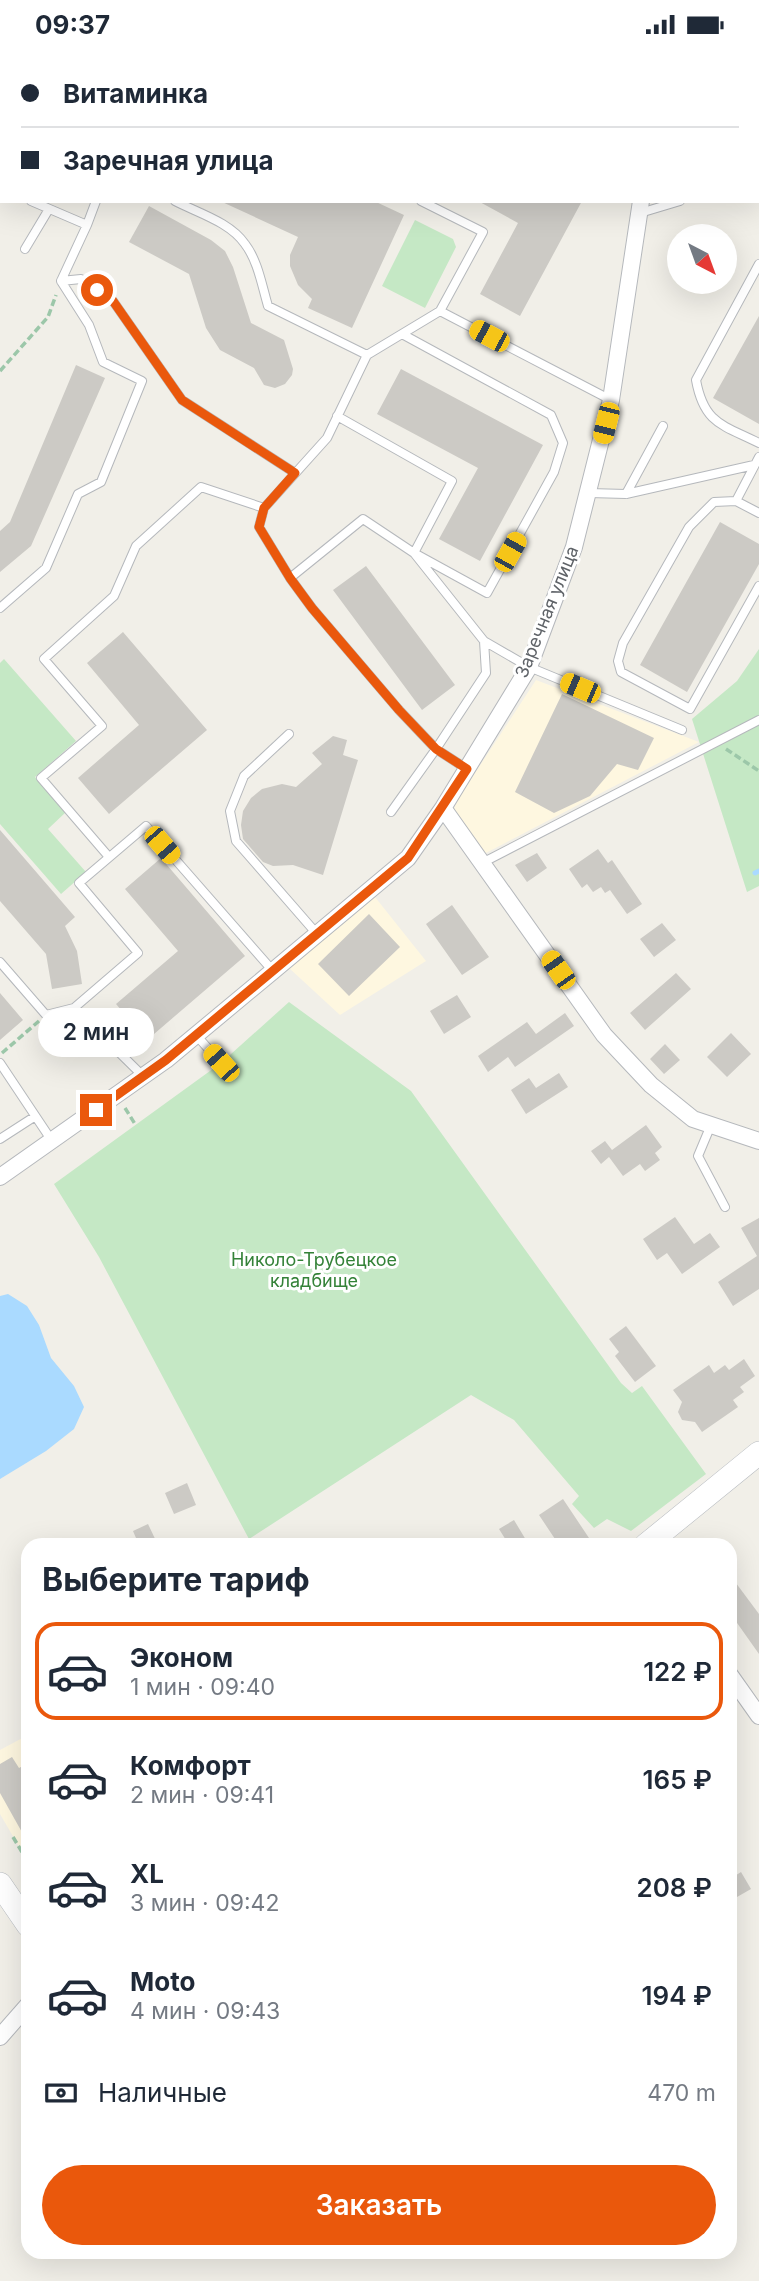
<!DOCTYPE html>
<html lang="ru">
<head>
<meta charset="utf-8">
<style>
	:root { --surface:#fff; --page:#f6f6f7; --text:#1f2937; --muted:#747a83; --line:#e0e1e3; --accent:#ea580c }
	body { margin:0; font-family:Inter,sans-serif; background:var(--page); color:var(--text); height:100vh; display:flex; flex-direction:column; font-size:26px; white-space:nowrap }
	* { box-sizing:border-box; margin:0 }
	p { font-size:23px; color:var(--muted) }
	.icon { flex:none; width:38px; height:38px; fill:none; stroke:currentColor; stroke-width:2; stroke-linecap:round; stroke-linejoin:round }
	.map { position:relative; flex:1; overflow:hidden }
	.details { position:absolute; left:21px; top:1489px; width:716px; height:721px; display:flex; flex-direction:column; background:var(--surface); border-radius:21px; box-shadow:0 7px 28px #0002 }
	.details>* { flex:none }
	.hud { position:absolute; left:0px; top:0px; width:760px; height:154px; box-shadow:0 7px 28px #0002; display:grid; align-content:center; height:154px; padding:0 21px; background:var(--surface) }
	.needle { width:46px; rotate:139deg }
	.buttons { position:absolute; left:667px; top:175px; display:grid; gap:14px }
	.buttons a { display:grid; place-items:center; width:70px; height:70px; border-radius:50%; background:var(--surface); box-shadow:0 7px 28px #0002; font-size:35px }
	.end { position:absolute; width:32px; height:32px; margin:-16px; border:9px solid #ea580c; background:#fff; box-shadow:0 0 0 4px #fff }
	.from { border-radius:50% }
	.bubble { position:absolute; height:49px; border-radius:24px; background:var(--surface); box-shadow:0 7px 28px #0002; font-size:23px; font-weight:600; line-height:49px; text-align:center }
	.car { position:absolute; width:21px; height:42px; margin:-21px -10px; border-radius:9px; box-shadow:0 0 5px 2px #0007; background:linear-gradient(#f5c518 24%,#345 0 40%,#f5c518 0 76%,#345 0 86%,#f5c518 0) }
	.hud b { display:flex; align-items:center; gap:24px; height:66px; font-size:26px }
	.hud b+b { border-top:2px solid var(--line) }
	.hud i { width:18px; height:18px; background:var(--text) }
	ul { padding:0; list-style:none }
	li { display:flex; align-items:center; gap:21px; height:98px; margin:0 14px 10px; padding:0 7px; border:4px solid transparent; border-radius:21px }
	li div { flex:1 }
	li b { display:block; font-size:26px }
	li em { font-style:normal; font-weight:600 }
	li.active { border-color:var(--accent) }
	li>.icon { width:63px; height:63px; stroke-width:1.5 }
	h2 { padding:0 21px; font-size:32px; line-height:84px }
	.pay { display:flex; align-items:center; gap:18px; height:77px; padding:0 21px; font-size:26px }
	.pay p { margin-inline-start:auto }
	.cta { display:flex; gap:14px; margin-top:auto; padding:14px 21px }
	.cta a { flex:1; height:80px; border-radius:42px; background:var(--accent); color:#fff; font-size:28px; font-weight:600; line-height:80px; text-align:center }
	.status { display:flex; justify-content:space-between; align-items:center; height:49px; padding:0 35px; background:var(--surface); direction:ltr }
	.status svg { height:19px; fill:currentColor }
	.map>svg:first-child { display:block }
	.commercial { fill:#fef7e0 }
	.green { fill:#c5e8c5 }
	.water { fill:#aadaff }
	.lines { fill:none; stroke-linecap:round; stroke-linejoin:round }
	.stream { stroke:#aadaff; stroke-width:5 }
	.building { fill:#cccac5 }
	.service-casing { stroke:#b5b8bc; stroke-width:10 }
	.minor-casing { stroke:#b5b8bc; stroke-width:18 }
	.secondary-casing { stroke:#b6babf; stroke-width:24 }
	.path { stroke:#9cc7a9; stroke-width:3.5; stroke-dasharray:7 3.5; stroke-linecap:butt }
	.service { stroke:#fff; stroke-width:8 }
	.minor { stroke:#fff; stroke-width:16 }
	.secondary { stroke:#fff; stroke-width:23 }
	.route { stroke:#ea580c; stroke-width:9 }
	.labels { text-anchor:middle; stroke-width:6; stroke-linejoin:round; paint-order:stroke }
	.street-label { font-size:18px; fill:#5f6368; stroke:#fff }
	.park-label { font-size:18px; fill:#348238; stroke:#fff }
</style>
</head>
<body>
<div class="status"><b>09:37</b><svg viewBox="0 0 49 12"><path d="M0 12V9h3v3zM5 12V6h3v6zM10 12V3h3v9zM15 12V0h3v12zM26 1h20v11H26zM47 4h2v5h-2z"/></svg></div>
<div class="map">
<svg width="759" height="2232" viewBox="0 0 759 2232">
	<rect width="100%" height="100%" fill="#f1efe8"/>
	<path class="commercial" d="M 536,631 L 699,693 L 484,805 L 454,761 L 456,753 Z
		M 375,848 L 426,912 L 340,966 L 289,919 Z
		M 28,1686 L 28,1813 L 0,1765 L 0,1701 Z"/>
	<path class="green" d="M 415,171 L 453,190 L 456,198 L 425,259 L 382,237 Z
		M 759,600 L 759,837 L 747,843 L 692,670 L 737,632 Z
		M 4,610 L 76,692 L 35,728 L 66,763 L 48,780 L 86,823 L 61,845 L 0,775 L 0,614 Z
		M 289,953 L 411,1042 L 621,1334 L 632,1344 L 642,1337 L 706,1425 L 631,1482 L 607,1470 L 594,1479 L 572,1455 L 579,1447 L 514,1371 L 471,1346 L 249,1490 L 99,1208 L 54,1135 L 221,1014 Z"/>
	<path class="water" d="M 8,1245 L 27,1257 L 39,1276 L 51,1309 L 74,1337 L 84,1358 L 74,1380 L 46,1402 L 0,1430 L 0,1247 Z"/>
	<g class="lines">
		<path class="stream" d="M 755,824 L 759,822"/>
	</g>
	<path class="building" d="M 220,152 L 374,152 L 404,166 L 352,279 L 308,259 L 312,250 L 298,236 L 290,217 L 290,206 L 298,188 Z
		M 478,152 L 582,152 L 520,267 L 480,245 L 518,174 Z
		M 149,157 L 211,191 L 225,202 L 233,218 L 251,274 L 284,291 L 293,320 L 292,326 L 285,335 L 275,339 L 264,336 L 254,319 L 220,301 L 206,279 L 189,225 L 129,193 Z
		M 759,267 L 759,375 L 713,349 Z
		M 76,316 L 105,329 L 31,497 L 0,523 L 0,482 L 10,473 Z
		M 401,320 L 543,396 L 480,512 L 439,490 L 478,419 L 377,365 Z
		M 720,473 L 759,495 L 759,515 L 687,643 L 640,616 Z
		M 366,517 L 455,636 L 422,661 L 333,541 Z
		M 123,583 L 207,681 L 109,765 L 78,729 L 139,676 L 87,614 Z
		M 562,645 L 654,689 L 638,721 L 617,715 L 590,747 L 554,764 L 515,743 Z
		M 333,687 L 347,691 L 343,706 L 358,711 L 323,826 L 293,816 L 273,817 L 263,813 L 243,790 L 241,776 L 243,762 L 251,749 L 262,740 L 282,735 L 296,738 L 322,715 L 312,704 Z
		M 0,781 L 75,868 L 65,877 L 77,902 L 82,935 L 52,940 L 46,905 L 0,852 Z
		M 598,800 L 608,814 L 612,811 L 642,855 L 627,865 L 610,841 L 605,844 L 601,838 L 593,843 L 587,835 L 582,839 L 569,820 Z
		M 537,804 L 547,819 L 527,833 L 515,816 Z
		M 161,809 L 245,907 L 147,991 L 116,955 L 178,902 L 125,840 Z
		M 452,856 L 489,908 L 462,926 L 426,875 Z
		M 369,865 L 400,898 L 349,947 L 318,915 Z
		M 662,874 L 676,891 L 654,908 L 640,890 Z
		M 676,924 L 691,940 L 645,981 L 630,964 Z
		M 0,944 L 23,971 L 0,991 Z
		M 457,946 L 471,968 L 444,985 L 430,962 Z
		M 565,964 L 574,977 L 515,1018 L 508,1008 L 488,1023 L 478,1007 L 527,973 L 536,985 Z
		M 731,984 L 751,1005 L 727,1028 L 707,1008 Z
		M 665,995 L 680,1011 L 664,1025 L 650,1010 Z
		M 559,1024 L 568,1038 L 526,1065 L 511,1041 L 529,1029 L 536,1039 Z
		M 646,1076 L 662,1098 L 655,1104 L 660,1111 L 645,1122 L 640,1115 L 623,1127 L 609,1108 L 601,1115 L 591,1102 L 605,1092 L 612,1101 Z
		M 675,1168 L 694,1195 L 710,1184 L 720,1198 L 682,1225 L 667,1204 L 657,1211 L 643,1190 Z
		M 759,1169 L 759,1240 L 733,1257 L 718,1233 L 757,1207 L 741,1179 Z
		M 626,1277 L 656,1317 L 635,1333 L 615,1307 L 619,1303 L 609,1290 Z
		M 744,1310 L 755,1327 L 740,1338 L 744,1343 L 733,1351 L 738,1358 L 702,1383 L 695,1373 L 682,1371 L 678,1363 L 682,1353 L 673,1341 L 709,1316 L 714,1324 L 725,1316 L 729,1321 Z
		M 187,1434 L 196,1456 L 174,1465 L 165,1444 Z
		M 563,1450 L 589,1489 L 578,1496 L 559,1496 L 539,1466 Z
		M 514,1471 L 529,1496 L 509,1496 L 499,1480 Z
		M 148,1475 L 158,1496 L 139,1496 L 133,1482 Z
		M 730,1526 L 759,1565 L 759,1605 L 730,1564 Z
		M 12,1708 L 19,1719 L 28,1714 L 28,1794 L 0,1744 L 0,1715 Z
		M 741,1823 L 751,1840 L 730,1852 L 730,1830 Z"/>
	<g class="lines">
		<defs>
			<path id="service" d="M 384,0 L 386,2
				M 42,2 L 43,0
				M 158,2 L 158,0
				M 480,2 L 481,0
				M 758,10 L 759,7
				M 0,16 L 2,17
				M 758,130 L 759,131
				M 0,139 L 2,140
				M 31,152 L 87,176 L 96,152
				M 175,152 C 198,164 230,173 245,195 C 258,212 262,237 268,257 L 367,306
				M 421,152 L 483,183 L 440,262 L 611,351
				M 640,164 L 680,152
				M 25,200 L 49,160
				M 759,215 L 696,331 C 704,375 723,376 759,394
				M 61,232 L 81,230 L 113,252 L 182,351 L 295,424
				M 337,367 L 452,432 L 414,504 L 487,544 L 554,423 L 563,394 L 551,366 L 402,285
				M 589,444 L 626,445 L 754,416
				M 626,445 L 663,377
				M 736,452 L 759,408
				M 264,459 L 259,478 L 290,529 L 312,559 L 399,661 L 436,700 L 467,720
				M 759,464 L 736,452 L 714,453 L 689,478 L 623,594 L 618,612 L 621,623 L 690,660 L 759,537
				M 290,529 L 363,470 L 414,504 L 484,592 L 529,618 L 682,681
				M 0,559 L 46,519 L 78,445 L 101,433 L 142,332 L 103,313 L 89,276 L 61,232 L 87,176
				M 289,685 L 244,727 L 230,762 L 236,792 L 317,885
				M 391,763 L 436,700 L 486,624 L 484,592
				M 109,808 L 41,729 L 102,677 L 44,610 L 114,547 L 136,497 L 201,438 L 264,459 L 327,389 L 367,306 L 440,262
				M 482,814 L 759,671
				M 0,913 L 46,966 L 74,959
				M 196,986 L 221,1014
				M 0,1014 L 52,1092
				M 144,1028 L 74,959 L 138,904 L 79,834 L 146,777 L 273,922
				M 711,1076 L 698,1107 L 725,1158
				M 0,1090 L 34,1068"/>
			<path id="minor" d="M 664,2 L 664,0
				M 443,759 L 604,986 L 651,1036 L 693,1070 L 759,1092
				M 0,1128 L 166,1011 L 273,922 L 408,809 L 443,759 L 529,618 L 574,498 L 611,351 L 641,152
				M 730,1626 L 759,1667
				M 0,1988 L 28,1956"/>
			<path id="secondary" d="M 646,1496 L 759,1404
				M 0,1835 L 28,1876"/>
		</defs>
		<use href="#service" class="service-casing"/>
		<use href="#minor" class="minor-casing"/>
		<use href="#secondary" class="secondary-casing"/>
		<path class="path" d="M 579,2 L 580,0
			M 0,322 L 48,268 L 56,246
			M 726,700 L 759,722
			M 2,1004 L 39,972
			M 125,1059 L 135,1075
			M 13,1788 L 28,1813"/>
		<use href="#service" class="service"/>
		<use href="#minor" class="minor"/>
		<use href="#secondary" class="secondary"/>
	</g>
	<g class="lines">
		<path class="route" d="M 96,1061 L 166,1011 L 408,809 L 467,720 L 436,700 L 399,661 L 312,559 L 290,529 L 259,478 L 264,459 L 295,424 L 182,351 L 113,252 L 97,241"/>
	</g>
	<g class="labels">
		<g class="street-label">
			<text transform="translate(547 563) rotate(-68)" y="6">Заречная улица</text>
		</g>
		<g class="park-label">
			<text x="314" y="1217">Николо-Трубецкое<tspan x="314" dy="21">кладбище</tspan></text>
		</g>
	</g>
</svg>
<div class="buttons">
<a><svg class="needle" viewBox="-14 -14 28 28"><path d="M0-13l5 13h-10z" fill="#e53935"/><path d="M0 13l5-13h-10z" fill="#747a83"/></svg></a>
</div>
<i class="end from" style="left:97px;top:241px"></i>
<i class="end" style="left:96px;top:1061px"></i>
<div class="bubble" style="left:38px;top:959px;width:116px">2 мин</div>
<i class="car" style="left:489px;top:287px;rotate:298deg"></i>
<i class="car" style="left:606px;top:374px;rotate:194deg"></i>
<i class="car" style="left:510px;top:503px;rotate:29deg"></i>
<i class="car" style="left:580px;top:639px;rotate:293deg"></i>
<i class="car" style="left:162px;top:796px;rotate:139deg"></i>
<i class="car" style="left:558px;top:921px;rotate:325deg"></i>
<i class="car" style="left:221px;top:1014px;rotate:318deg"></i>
<div class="hud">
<b><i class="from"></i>Витаминка</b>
<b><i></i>Заречная улица</b>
</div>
<section class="details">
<h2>Выберите тариф</h2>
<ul>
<li class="active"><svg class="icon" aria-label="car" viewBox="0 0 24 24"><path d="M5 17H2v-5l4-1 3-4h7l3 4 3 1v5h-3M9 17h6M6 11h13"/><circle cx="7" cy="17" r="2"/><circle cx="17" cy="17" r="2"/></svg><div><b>Эконом</b><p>1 мин · 09:40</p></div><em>122 ₽</em></li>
<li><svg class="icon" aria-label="car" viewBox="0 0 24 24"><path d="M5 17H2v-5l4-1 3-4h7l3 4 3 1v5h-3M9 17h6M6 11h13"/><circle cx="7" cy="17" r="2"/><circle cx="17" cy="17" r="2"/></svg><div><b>Комфорт</b><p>2 мин · 09:41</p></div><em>165 ₽</em></li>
<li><svg class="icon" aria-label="car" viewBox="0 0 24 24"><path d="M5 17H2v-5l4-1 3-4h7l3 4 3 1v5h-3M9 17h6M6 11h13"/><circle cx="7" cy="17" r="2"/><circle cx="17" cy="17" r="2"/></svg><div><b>XL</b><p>3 мин · 09:42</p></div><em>208 ₽</em></li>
<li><svg class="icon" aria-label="car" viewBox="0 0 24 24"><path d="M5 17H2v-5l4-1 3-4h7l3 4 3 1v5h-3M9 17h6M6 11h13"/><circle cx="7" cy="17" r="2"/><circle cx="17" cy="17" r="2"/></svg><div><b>Moto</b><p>4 мин · 09:43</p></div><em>194 ₽</em></li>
</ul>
<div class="pay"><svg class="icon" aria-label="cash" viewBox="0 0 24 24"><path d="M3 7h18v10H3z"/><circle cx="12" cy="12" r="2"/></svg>Наличные<p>470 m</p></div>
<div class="cta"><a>Заказать</a></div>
</section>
</div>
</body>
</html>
